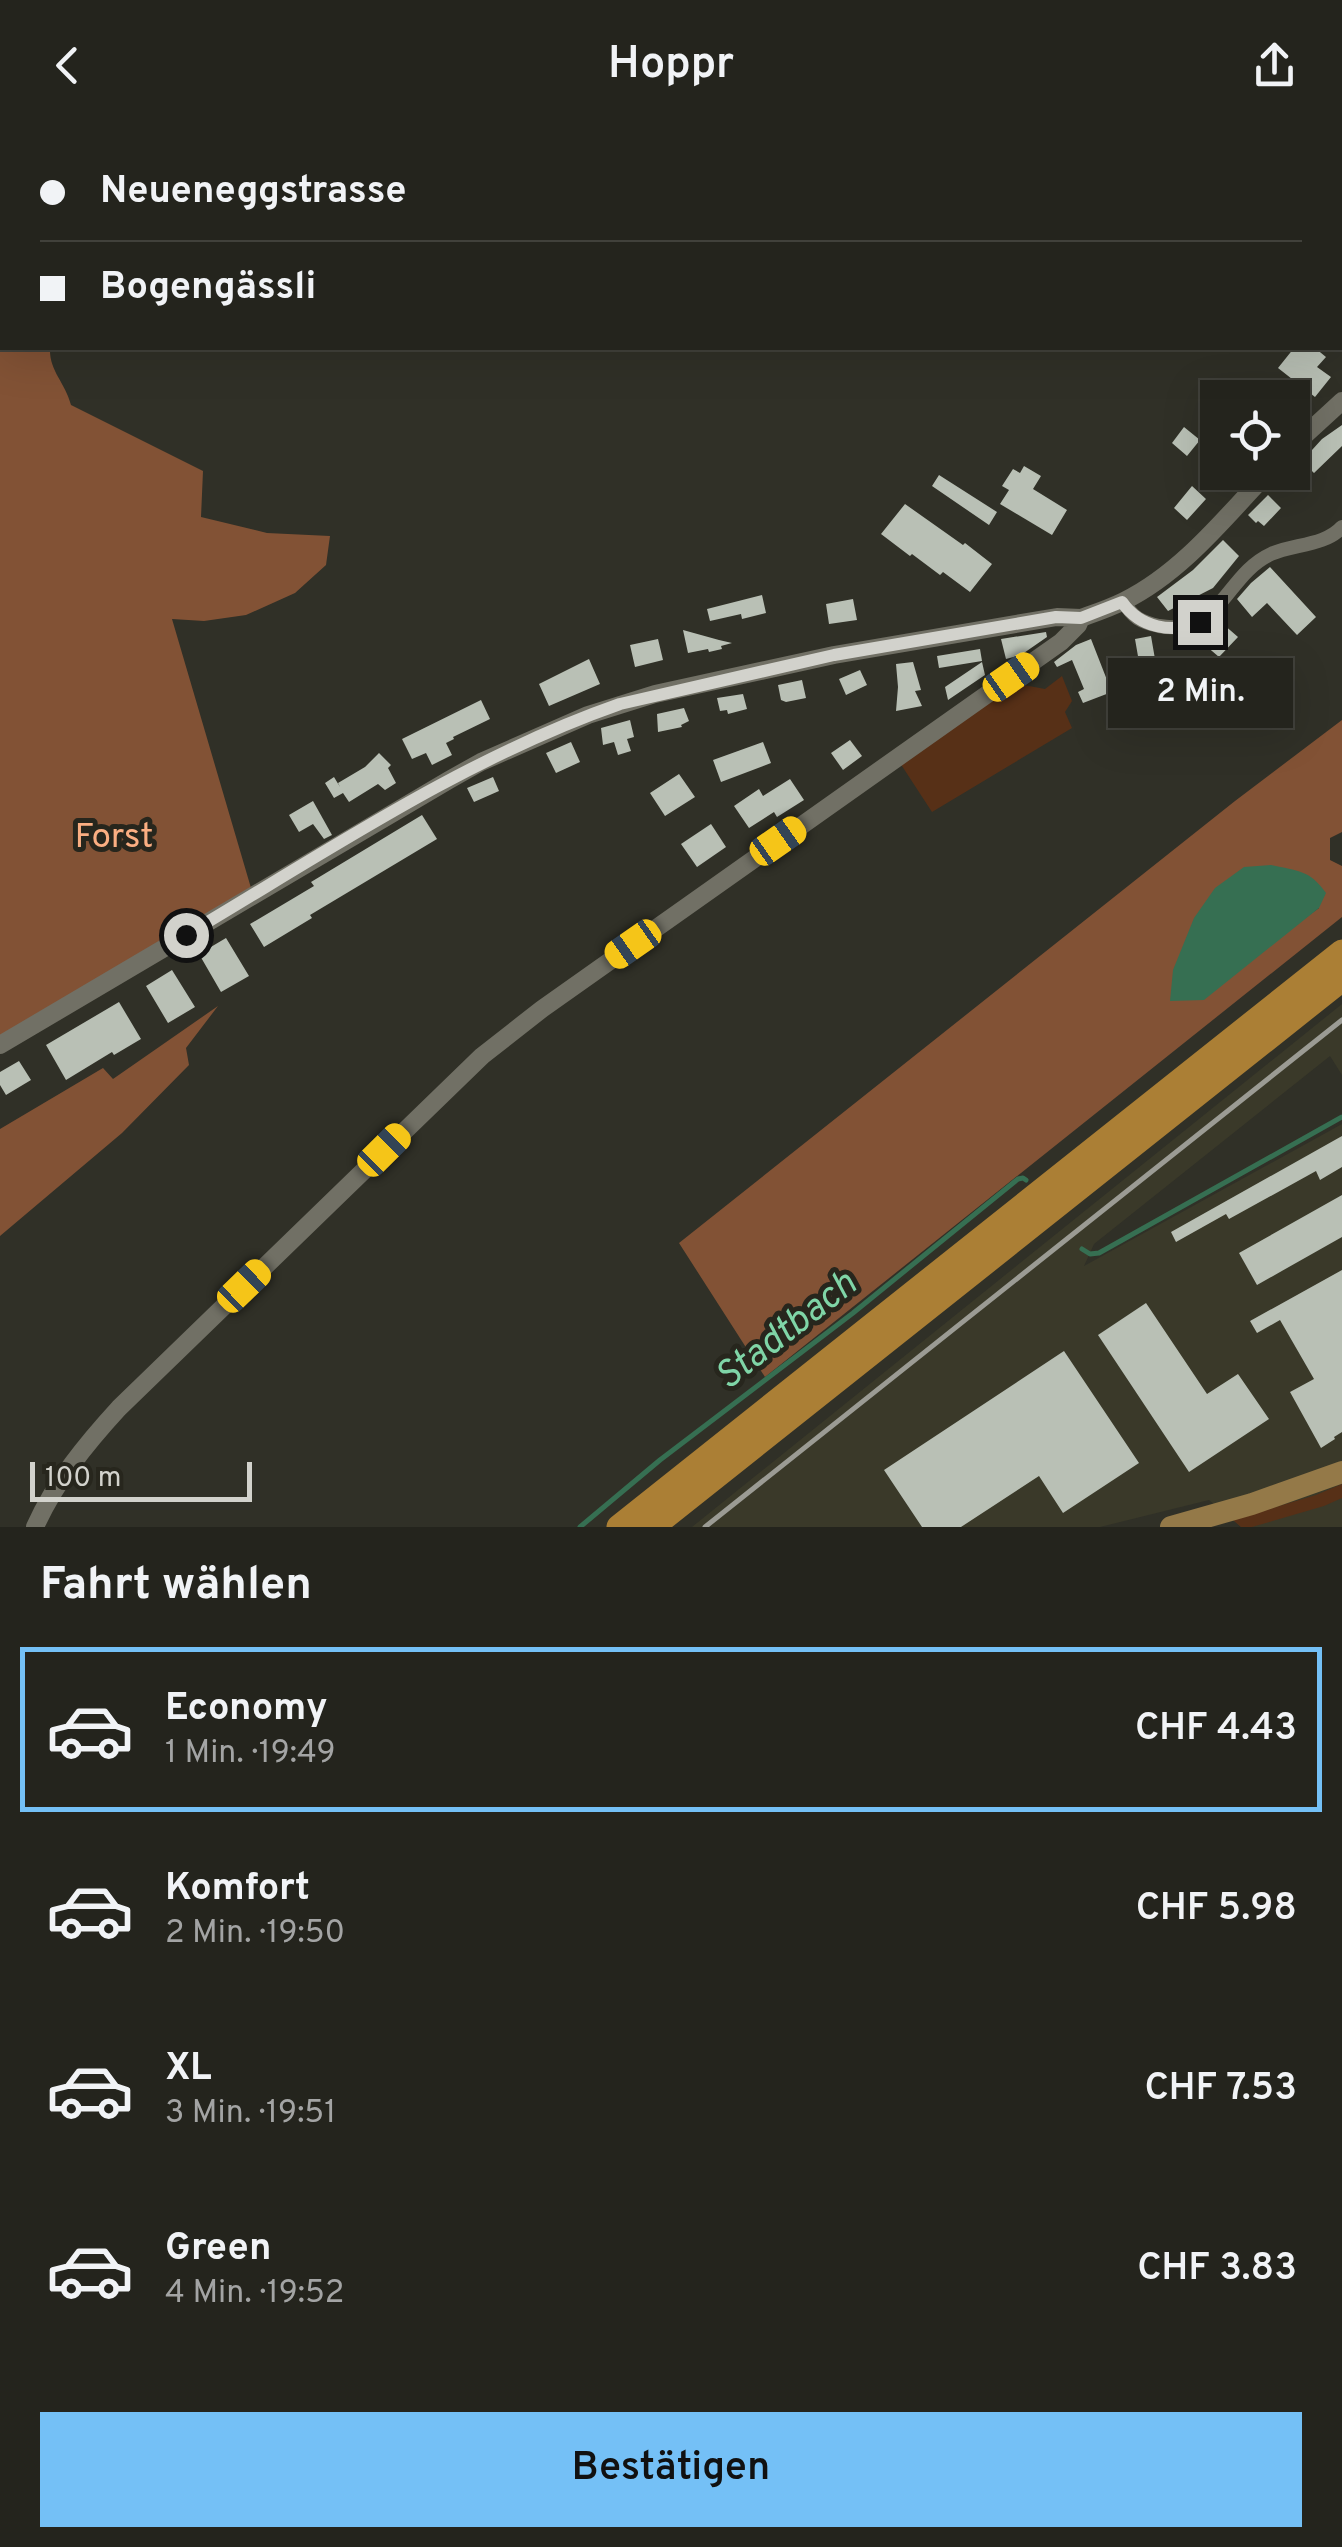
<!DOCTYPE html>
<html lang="de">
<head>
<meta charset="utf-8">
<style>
	:root { --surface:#24241d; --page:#30302a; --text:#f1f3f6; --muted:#a3a4a4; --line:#41413b; --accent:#74c0f6 }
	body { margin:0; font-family:Overpass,sans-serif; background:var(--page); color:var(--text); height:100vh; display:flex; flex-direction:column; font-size:38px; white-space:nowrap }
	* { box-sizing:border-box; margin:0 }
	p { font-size:32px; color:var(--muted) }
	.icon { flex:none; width:55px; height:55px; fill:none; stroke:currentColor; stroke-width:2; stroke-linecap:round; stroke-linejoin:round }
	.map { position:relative; height:1397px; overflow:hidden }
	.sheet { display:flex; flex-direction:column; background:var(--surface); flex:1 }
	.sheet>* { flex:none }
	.top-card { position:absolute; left:0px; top:0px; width:1342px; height:220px; box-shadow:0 10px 40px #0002,0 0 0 2px var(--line); display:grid; align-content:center; height:220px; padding:0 40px; background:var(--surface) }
	.controls { position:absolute; left:1200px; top:250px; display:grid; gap:20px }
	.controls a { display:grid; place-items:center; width:110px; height:110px; border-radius:0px; background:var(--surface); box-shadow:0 10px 40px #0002,0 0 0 2px var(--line); font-size:50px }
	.scale { position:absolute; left:30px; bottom:25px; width:222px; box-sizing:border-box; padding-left:10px; border:5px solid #d2d2cc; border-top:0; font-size:28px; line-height:35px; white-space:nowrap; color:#d2d2cc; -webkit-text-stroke:8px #27261d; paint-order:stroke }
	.end { position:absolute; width:45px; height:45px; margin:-22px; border:12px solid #d2d2cc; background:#111; box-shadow:0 0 0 5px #111 }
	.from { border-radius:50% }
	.bubble { position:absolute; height:70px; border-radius:0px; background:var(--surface); box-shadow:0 10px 40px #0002,0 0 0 2px var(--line); font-size:32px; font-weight:600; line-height:70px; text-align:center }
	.car { position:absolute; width:30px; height:60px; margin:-30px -15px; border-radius:12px; box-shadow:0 0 8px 2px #0007; background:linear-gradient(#f5c518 24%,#345 0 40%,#f5c518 0 76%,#345 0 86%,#f5c518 0) }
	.top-card b { display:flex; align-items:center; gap:35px; height:95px; font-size:38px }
	.top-card b+b { border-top:2px solid var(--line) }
	.top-card i { width:25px; height:25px; background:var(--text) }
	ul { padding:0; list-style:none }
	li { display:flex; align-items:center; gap:30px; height:165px; margin:0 20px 15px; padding:0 20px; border:5px solid transparent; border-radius:0px }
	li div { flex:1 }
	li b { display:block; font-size:38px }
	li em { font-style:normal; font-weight:600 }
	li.active { border-color:var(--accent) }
	li>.icon { width:90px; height:90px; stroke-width:1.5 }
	h2 { padding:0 40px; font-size:45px; line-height:120px }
	.primary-button { display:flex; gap:20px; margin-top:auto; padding:20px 40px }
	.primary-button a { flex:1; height:115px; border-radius:0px; background:var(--accent); color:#111; font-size:40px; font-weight:600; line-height:115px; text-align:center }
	header { display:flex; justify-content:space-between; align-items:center; height:130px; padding:0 40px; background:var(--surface); font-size:45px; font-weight:600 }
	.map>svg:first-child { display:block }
	.built { fill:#3a3929 }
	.green { fill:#573017 }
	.forest { fill:#825235; fill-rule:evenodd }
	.water { fill:#366f52 }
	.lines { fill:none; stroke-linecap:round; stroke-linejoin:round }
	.stream { stroke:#366f52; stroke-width:5 }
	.building { fill:#b9c0b5 }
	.minor { stroke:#717065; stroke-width:14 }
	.tertiary { stroke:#717065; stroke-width:18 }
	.primary { stroke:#947948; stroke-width:22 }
	.motorway { stroke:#ab7f35; stroke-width:25 }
	.rail { stroke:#9b9b94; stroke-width:5 }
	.route { stroke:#d2d2cc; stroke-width:12 }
	.labels { text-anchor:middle; stroke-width:10; stroke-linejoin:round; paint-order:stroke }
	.park-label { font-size:35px; fill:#faae82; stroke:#27261d }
	.water-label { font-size:38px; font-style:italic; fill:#7fd5a7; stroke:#27261d }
</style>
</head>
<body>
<header><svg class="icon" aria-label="back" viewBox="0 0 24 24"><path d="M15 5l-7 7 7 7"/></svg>Hoppr<svg class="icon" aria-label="share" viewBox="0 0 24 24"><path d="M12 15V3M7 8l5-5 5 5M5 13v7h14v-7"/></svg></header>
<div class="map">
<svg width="1342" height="1397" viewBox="0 0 1342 1397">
	<rect width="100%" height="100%" fill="#303027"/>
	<path class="built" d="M 1342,874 L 1342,945 L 1330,926 L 1094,1114 L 1084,1136 L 1342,994 L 1342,1397 L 1241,1397 L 1209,1370 L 1100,1397 L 692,1397 Z"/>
	<path class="green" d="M 1062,546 L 1072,571 L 1065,582 L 1072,598 L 932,682 L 900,633 L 1014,553 L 1045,559 Z
		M 1342,1354 L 1342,1368 L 1324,1376 L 1252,1397 L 1241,1397 L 1233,1390 L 1316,1365 Z"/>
	<path class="forest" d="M 0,0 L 98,0 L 97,2 L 2,2 L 2,218 L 50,218 C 49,241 65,252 71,275 L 203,341 L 201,387 L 267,403 L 330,406 L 326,435 L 295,463 L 246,485 L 204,491 L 172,489 L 251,758 L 0,908 Z
		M 1342,590 L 1342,702 L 1330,708 L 1330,730 L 1342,736 L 1342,787 L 765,1247 L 679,1113 L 1235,671 ZM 1244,737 L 1319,778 L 1291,798 Z
		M 218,876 L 186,918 L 189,935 L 122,1003 L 0,1106 L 0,999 L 103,938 L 113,949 Z"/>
	<path class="water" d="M 1271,735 C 1298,741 1310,740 1326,763 L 1319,778 L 1204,870 L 1170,871 L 1173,840 L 1194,788 L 1215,758 L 1244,737 Z"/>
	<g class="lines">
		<path class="stream" d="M 1082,1119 L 1090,1124 L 1099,1123 L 1342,987
			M 580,1397 L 660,1330 L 853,1183 L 1018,1049 L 1023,1048 L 1026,1050"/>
	</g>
	<path class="building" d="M 1294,218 L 1315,218 L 1326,227 L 1317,237 L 1331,247 L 1315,267 L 1278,238 Z
		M 1342,295 L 1342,316 L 1314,343 L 1302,331 L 1322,309 Z
		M 1184,297 L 1200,310 L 1187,326 L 1172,313 Z
		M 1024,336 L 1041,346 L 1033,359 L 1067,380 L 1052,405 L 1000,374 L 1009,360 L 1002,356 L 1013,339 L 1020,343 Z
		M 939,345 L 997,382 L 989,395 L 932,356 Z
		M 1192,356 L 1206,369 L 1187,390 L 1174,378 Z
		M 1268,365 L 1281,378 L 1264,396 L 1258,391 L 1256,393 L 1248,385 Z
		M 905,374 L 963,415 L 965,413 L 992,434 L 970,462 L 943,442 L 940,445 L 912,424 L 910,426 L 881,404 Z
		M 1223,410 L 1239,426 L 1213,458 L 1168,481 L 1157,467 L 1193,440 Z
		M 1270,437 L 1316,487 L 1297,505 L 1267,473 L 1252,487 L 1237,469 L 1251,453 Z
		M 762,465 L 766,483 L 742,489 L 741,484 L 710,491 L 707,479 Z
		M 853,469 L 857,490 L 829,494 L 826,474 Z
		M 1223,494 L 1238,507 L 1219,527 L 1205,515 Z
		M 683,500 L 719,510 L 732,513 L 721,516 L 722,519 L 709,522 L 708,519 L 688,523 Z
		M 1046,502 L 1047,507 L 1021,525 L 1006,529 L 1001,509 Z
		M 1151,506 L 1155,529 L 1139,532 L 1135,509 Z
		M 658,509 L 663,530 L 635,537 L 630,515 Z
		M 1091,509 L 1107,550 L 1112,548 L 1117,560 L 1083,573 L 1078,562 L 1084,559 L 1072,530 L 1057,537 L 1054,532 L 1076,515 Z
		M 980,519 L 982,531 L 939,538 L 937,526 Z
		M 589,529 L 600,554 L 549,576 L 539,554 Z
		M 913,532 L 921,560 L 915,561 L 922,576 L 896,581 L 898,557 L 896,534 Z
		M 982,532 L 985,545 L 948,570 L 945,557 Z
		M 1234,533 L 1251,548 L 1256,543 L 1275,561 L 1256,582 L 1236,565 L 1242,558 L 1225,542 Z
		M 860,540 L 867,555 L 846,565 L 839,549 Z
		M 802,550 L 806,568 L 786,572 L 781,570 L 778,555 Z
		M 743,564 L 747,579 L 728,584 L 727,580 L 720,581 L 717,568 Z
		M 481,570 L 490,589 L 453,607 L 454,609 L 446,613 L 452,625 L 432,635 L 426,623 L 412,629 L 402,609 Z
		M 684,578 L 689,591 L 681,595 L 682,597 L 658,602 L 657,584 Z
		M 630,590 L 634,607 L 627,609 L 631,621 L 618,625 L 614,612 L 603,615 L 601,598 Z
		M 850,610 L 862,626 L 843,640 L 831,623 Z
		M 571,612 L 580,632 L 556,643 L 546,623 Z
		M 763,612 L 771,633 L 721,652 L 713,630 Z
		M 379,623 L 391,635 L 388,638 L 396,653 L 385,660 L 378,654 L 349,672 L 343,663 L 334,668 L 325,653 L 334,647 L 340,657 L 338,653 L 365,637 Z
		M 679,644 L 695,667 L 665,686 L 650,663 Z
		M 493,647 L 499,661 L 474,672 L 467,658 Z
		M 790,649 L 804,670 L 777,687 L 774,682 L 749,698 L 734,676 L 759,659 L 763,666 Z
		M 313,671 L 332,705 L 324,709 L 313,694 L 299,702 L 289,685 Z
		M 422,685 L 437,709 L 310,785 L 312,788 L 264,817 L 250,794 L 314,756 L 311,752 Z
		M 711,694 L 726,717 L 697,737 L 681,714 Z
		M 226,808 L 249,846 L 221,862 L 199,824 Z
		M 172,840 L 195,877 L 168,893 L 146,856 Z
		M 119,872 L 141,909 L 114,925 L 112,922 L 66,950 L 46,915 Z
		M 19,931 L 31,950 L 6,965 L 0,955 L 0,942 Z
		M 1342,1006 L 1342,1037 L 1320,1050 L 1316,1041 L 1229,1089 L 1226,1084 L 1176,1112 L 1171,1102 Z
		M 1342,1065 L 1342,1107 L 1257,1155 L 1239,1123 Z
		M 1342,1140 L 1342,1302 L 1334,1307 L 1335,1309 L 1321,1318 L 1290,1262 L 1314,1249 L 1280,1190 L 1257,1203 L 1250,1191 Z
		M 1146,1173 L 1207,1264 L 1238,1244 L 1269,1289 L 1189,1342 L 1098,1205 Z
		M 1064,1221 L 1139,1333 L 1063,1383 L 1039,1346 L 961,1397 L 922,1397 L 884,1340 Z"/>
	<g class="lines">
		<path class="minor" d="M 1010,0 L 1014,2
			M 1340,150 L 1342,151
			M 1123,471 C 1133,488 1141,492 1159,496 C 1221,507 1225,445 1271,424 C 1293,414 1325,416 1342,397"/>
		<path class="tertiary" d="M 1292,317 L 1342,271
			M 0,915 L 449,650 L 481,632 L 588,585 L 655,564 L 834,525 L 1057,487 L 1081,488
			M 35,1397 C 55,1352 86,1314 119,1278 L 482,926 L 542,879 L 1061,512 L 1078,495 L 1081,488 C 1095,483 1110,478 1124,471 C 1181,443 1225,388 1268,342"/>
		<path class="primary" d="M 1171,1397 L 1252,1374 L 1342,1342"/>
		<path class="motorway" d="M 619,1397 L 1342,822
			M 652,1397 L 1342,849"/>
		<path class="rail" d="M 705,1397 L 1342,890"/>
	</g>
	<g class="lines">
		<path class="route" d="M 186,805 C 326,722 465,628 620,574 L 834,525 L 1056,487 L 1081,488 L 1122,472 C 1140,498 1172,504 1200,492"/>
	</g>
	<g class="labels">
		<g class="park-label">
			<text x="114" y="717">Forst</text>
		</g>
		<g class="water-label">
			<text transform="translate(785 1199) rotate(-38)" y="13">Stadtbach</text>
		</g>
	</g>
</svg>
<div class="controls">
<a><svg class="icon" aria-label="locate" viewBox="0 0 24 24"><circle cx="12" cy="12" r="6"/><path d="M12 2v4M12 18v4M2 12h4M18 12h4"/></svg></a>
</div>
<div class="scale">100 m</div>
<i class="end from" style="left:186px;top:805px"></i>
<i class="end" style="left:1200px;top:492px"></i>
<div class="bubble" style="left:1108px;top:528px;width:185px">2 Min.</div>
<i class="car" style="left:1011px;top:547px;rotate:55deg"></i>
<i class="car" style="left:778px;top:711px;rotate:55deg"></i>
<i class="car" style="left:633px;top:814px;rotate:235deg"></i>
<i class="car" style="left:384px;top:1020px;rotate:45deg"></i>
<i class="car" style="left:244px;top:1156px;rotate:46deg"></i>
<div class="top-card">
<b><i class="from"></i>Neueneggstrasse</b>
<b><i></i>Bogengässli</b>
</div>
</div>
<section class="sheet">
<h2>Fahrt wählen</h2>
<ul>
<li class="active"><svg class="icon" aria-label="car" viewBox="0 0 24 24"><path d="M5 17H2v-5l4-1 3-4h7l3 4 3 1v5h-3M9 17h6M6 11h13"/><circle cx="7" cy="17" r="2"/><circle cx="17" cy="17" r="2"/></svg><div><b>Economy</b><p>1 Min. · 19:49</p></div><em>CHF 4.43</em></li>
<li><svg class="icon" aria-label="car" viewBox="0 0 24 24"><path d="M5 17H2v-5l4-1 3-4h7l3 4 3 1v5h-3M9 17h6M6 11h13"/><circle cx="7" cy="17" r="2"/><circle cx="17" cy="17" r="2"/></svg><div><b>Komfort</b><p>2 Min. · 19:50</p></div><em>CHF 5.98</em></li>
<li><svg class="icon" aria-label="car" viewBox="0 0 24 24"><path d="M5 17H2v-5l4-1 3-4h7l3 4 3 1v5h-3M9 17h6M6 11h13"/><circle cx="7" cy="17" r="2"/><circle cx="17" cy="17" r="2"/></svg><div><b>XL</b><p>3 Min. · 19:51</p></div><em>CHF 7.53</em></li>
<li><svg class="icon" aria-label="car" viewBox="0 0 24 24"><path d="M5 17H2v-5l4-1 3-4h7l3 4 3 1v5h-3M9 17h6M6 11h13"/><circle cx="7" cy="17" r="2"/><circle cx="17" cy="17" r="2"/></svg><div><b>Green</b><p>4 Min. · 19:52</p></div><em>CHF 3.83</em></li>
</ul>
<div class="primary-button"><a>Bestätigen</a></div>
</section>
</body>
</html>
